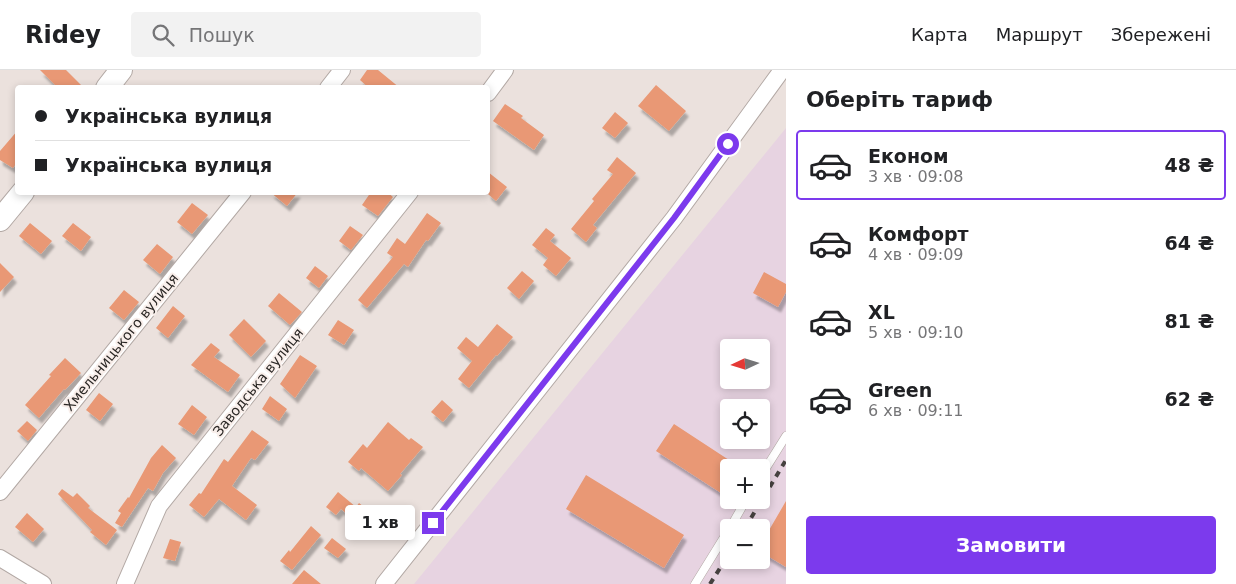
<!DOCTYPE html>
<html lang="uk">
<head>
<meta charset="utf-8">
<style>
	:root { --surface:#fff; --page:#f2f2f2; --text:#202124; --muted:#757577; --line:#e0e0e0; --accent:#7c3aed }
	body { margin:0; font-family:"DejaVu Sans",sans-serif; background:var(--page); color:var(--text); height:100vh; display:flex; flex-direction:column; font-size:19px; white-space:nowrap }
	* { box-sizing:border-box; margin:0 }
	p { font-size:16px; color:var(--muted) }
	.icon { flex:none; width:28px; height:28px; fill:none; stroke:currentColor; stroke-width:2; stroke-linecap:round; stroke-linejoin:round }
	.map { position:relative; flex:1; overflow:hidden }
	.sheet { display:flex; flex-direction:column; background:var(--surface); width:450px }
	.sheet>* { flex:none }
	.hud { position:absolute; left:15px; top:15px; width:475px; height:110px; border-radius:5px; box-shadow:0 2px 8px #0003; display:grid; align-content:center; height:110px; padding:0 20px; background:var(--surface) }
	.needle { width:32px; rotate:266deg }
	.controls { position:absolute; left:720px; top:269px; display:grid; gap:10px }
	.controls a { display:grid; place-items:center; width:50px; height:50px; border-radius:5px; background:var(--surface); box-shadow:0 2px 8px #0003; font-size:25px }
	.end { position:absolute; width:22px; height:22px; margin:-11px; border:6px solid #7c3aed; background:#fff; box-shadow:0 0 0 2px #fff }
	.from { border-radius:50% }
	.bubble { position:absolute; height:35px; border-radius:5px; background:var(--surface); box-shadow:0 2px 8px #0003; font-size:16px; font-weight:700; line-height:35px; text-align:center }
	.hud b { display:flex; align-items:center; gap:18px; height:48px; font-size:19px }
	.hud b+b { border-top:1px solid var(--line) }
	.hud i { width:12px; height:12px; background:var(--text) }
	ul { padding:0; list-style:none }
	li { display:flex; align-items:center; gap:15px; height:70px; margin:0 10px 8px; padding:0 10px; border:2px solid transparent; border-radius:5px }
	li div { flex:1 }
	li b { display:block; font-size:19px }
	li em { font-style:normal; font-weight:700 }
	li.selected { border-color:var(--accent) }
	li>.icon { width:45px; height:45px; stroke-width:1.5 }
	h2 { padding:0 20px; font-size:22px; line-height:60px }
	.button { display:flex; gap:10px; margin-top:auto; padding:10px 20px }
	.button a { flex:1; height:58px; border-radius:5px; background:var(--accent); color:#fff; font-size:20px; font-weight:700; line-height:58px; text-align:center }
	header { display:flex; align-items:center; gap:30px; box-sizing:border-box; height:70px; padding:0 25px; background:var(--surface); border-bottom:1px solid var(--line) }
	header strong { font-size:24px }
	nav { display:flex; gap:28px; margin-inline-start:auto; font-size:18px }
	.search { width:350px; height:45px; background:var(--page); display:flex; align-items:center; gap:12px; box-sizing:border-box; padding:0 18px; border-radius:5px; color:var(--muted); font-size:19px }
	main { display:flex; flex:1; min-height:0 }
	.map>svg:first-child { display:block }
	.industrial { fill:#e7d3e1; fill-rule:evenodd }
	.building { fill:#e99874; filter:url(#shadow) }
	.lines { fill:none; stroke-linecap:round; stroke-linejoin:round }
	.lane-casing { stroke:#b2a8a4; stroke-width:9 }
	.street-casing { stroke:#b2a8a4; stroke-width:18 }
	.secondary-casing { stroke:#b2a8a4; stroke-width:24 }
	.lane { stroke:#fff; stroke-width:8 }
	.street { stroke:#fff; stroke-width:16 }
	.secondary { stroke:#fff; stroke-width:22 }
	.rail { stroke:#464240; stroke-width:4; stroke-dasharray:6 6; stroke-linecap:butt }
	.route { stroke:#7c3aed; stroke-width:6 }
	.labels { text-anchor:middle; stroke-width:4; stroke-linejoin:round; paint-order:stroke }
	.street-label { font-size:14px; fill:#2a2725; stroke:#f8eeea }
</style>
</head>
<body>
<header>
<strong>Ridey</strong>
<div class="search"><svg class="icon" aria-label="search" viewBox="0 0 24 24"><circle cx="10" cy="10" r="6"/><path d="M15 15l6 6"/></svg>Пошук</div>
<nav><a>Карта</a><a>Маршрут</a><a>Збережені</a></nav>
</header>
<main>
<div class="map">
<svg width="786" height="514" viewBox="0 0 786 514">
	<defs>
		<filter id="shadow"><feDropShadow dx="3" dy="5.5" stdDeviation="1" flood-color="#0004"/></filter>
	</defs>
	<rect width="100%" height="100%" fill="#ebe1dd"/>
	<path class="industrial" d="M 786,58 L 786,514 L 414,514 ZM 729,278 L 761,278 L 761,310 L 729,310 ZM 729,338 L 761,338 L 761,370 L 729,370 ZM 729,398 L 761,398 L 761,430 L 729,430 ZM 729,458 L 761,458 L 761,490 L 729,490 Z"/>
	<path class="building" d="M 40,0 L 66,0 L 84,18 L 58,18 Z
		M 367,0 L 378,0 L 400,18 L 369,18 L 360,10 Z
		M 656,15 L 686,41 L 669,61 L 638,36 Z
		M 505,34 L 523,46 L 521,48 L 544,65 L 534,80 L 493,51 Z
		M 615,42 L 628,53 L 615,68 L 602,58 Z
		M 18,60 L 18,91 L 13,98 L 0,90 L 0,81 Z
		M 617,87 L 636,103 L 593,155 L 597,158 L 586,172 L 571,159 L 594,131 L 592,129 L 613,104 L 607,100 Z
		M 488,102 L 507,117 L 496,131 L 488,124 Z
		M 270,122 L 298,122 L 287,136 Z
		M 371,122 L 387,122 L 393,127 L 378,146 L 362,135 Z
		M 192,133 L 208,145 L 192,164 L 177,152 Z
		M 427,143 L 441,153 L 428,171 L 426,170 L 408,197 L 404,194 L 367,238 L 358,230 L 393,187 L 387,183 L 397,168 L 405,174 Z
		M 30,153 L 52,171 L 41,184 L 19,166 Z
		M 73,153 L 91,167 L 81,181 L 62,166 Z
		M 350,156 L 363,165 L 351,180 L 339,171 Z
		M 546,158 L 555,165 L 550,171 L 571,188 L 556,206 L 543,195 L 548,188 L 532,175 Z
		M 157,174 L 173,187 L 160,204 L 143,190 Z
		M 0,193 L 14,207 L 0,222 Z
		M 315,196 L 328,206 L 319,218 L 306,208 Z
		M 522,201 L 534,211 L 519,229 L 507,218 Z
		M 764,202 L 786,214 L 786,222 L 778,237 L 753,223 Z
		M 124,220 L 139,232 L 124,250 L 109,238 Z
		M 279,223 L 302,242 L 290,255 L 268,236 Z
		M 173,236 L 185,246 L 168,268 L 156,258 Z
		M 244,249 L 266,271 L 251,287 L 229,265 Z
		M 338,250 L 354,260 L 344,275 L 328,265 Z
		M 497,254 L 513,267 L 497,286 L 496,285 L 469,318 L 458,309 L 472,291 L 457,278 L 466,267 L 478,277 Z
		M 211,273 L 220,280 L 214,287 L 240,305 L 228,322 L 191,295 Z
		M 300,285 L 317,296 L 295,328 L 280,314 Z
		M 65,288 L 81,303 L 65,320 L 64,319 L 39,348 L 25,335 L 51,306 L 49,305 Z
		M 99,323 L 113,334 L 100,351 L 86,340 Z
		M 270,326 L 287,339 L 279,351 L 262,339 Z
		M 442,330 L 453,340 L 443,352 L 431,342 Z
		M 192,335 L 207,347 L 194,365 L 178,354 Z
		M 27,351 L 37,360 L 28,371 L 17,361 Z
		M 388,352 L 409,370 L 411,368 L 423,377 L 400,404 L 402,405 L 388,421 L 361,398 L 359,401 L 348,392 L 363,374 L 367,378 Z
		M 674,354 L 729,390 L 729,411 L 721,423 L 656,381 Z
		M 252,360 L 269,372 L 255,390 L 251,388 L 232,416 L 257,435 L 246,450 L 219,429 L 204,447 L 189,435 L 199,423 L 201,424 L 224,389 L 228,392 Z
		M 162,375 L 176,388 L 163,403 L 153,421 L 148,418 L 122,457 L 115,453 L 121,443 L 118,441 L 128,427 L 129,428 L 151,388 Z
		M 586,405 L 684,465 L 664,498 L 566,439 Z
		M 62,419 L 73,427 L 77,423 L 90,436 L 88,438 L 117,460 L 106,475 L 90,462 L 92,460 L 58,424 Z
		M 338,422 L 356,437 L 359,433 L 374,445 L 363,457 L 341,439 L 336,445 L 326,437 Z
		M 786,431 L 786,497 L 761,482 L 761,474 Z
		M 27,443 L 44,459 L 33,472 L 15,457 Z
		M 311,456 L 321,465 L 292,500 L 280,491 L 289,480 L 290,482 Z
		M 332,468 L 346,479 L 338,488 L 324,478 Z
		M 170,469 L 181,472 L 175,491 L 163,488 Z
		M 304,500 L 321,514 L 292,514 Z"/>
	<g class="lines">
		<defs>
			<path id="lane" d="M 761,406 L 786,366
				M 730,458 L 746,430
				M 695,514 L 729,459"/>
			<path id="street" d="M 328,18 L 342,0
				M 488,23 L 505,0
				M 0,422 L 243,122
				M 0,488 L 43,514
				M 125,514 L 159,436 L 410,122
				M 384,514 L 674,148 L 782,0"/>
			<path id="secondary" d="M 107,18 L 121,0
				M 0,150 L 23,122"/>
		</defs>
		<use href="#lane" class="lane-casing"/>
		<use href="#street" class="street-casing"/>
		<use href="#secondary" class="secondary-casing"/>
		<use href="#lane" class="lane"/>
		<use href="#street" class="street"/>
		<use href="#secondary" class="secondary"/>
		<path class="rail" d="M 745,458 L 786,390
			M 710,514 L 729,484"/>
	</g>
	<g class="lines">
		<path class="route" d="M 433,453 L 674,148 L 728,74"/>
	</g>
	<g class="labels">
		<g class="street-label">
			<text transform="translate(121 272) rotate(-51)" y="5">Хмельницького вулиця</text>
			<text transform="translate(258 312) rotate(-51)" y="5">Заводська вулиця</text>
		</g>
	</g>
</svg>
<div class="controls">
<a><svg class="needle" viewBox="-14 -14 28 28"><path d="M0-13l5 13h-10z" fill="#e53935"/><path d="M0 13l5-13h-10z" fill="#757577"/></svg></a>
<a><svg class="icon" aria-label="locate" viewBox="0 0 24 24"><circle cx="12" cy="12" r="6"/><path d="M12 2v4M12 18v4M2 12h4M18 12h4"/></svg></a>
<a>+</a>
<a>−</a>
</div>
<i class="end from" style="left:728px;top:74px"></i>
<i class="end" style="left:433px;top:453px"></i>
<div class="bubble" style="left:345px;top:435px;width:70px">1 хв</div>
<div class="hud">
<b><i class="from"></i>Українська вулиця</b>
<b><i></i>Українська вулиця</b>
</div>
</div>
<section class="sheet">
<h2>Оберіть тариф</h2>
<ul>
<li class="selected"><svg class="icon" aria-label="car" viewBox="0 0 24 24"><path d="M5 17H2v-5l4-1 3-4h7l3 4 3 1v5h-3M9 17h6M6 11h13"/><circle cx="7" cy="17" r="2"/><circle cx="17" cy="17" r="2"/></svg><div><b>Економ</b><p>3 хв · 09:08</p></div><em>48 ₴</em></li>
<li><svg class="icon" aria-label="car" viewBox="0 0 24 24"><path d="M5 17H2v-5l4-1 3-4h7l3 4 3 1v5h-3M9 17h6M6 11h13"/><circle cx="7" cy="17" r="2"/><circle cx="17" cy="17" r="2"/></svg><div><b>Комфорт</b><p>4 хв · 09:09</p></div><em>64 ₴</em></li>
<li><svg class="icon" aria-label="car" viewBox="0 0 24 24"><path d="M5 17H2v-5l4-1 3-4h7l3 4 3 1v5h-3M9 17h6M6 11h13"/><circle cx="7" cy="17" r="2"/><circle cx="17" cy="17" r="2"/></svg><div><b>XL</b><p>5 хв · 09:10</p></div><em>81 ₴</em></li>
<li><svg class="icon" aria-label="car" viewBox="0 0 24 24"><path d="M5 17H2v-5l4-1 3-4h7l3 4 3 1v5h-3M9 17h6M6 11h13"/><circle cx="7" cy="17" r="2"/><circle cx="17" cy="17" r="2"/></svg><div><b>Green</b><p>6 хв · 09:11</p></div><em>62 ₴</em></li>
</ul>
<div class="button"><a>Замовити</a></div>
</section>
</main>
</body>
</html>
